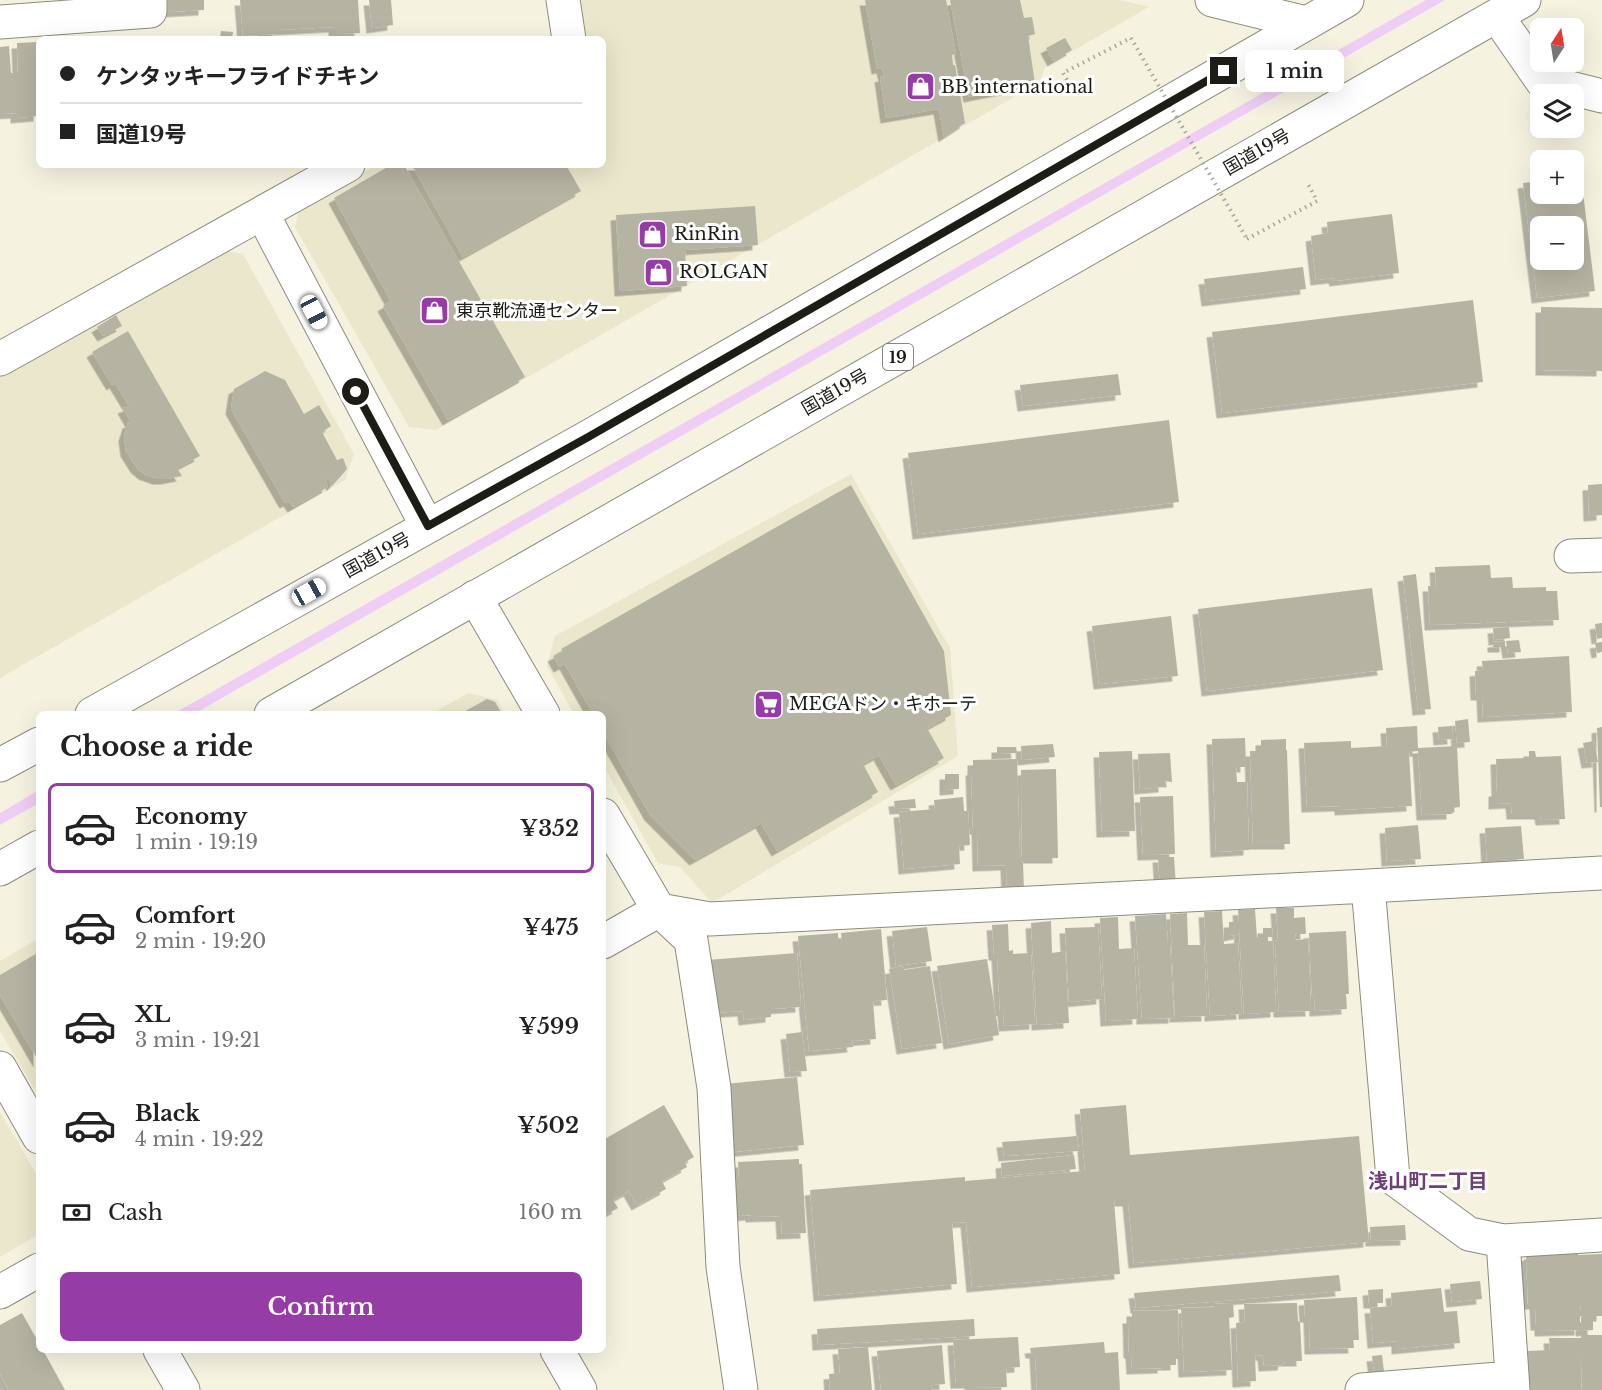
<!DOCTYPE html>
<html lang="en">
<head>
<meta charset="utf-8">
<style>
	:root { --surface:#fff; --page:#f6f6f6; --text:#222; --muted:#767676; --line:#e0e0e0; --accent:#963ca7 }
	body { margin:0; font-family:"Libre Baskerville","Noto Sans JP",serif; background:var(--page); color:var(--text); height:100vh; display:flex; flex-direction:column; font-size:22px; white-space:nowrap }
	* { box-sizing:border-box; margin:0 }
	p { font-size:20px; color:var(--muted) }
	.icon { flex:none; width:33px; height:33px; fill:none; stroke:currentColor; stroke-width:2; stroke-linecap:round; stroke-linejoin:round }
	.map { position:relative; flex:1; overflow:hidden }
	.details { position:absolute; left:36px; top:711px; width:570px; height:642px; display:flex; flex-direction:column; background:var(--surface); border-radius:9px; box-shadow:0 6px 24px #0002 }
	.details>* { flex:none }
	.guide { position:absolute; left:36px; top:36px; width:570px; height:132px; border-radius:9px; box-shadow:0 6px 24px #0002; display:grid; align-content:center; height:132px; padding:0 24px; background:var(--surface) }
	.needle { width:39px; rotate:12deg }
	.fabs { position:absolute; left:1530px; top:18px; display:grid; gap:12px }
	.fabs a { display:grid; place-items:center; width:54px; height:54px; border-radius:9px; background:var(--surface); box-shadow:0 6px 24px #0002; font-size:30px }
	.end { position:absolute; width:27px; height:27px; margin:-14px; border:8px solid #1d1c16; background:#fff; box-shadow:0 0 0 3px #fff }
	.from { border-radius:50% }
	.bubble { position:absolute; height:42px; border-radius:9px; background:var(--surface); box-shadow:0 6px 24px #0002; font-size:20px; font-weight:600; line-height:42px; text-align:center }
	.car { position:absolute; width:18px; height:36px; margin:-18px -9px; border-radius:8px; box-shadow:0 0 4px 2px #0007; background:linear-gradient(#fff 24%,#345 0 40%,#fff 0 76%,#345 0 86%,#fff 0) }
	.guide b { display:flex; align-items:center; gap:21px; height:57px; font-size:22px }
	.guide b+b { border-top:2px solid var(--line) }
	.guide i { width:15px; height:15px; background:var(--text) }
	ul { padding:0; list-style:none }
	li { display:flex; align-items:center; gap:18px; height:90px; margin:0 12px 9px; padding:0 12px; border:3px solid transparent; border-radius:9px }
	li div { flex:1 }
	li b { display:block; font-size:22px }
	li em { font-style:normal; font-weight:600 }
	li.current { border-color:var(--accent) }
	li>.icon { width:54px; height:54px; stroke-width:1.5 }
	h2 { padding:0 24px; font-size:27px; line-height:72px }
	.pay { display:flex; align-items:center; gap:15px; height:66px; padding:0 24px; font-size:22px }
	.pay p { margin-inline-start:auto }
	.primary-button { display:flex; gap:12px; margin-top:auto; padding:12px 24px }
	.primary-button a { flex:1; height:69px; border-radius:9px; background:var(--accent); color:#fff; font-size:24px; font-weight:600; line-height:69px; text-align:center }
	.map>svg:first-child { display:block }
	.built { fill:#eae7cd }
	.green { fill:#efcef6 }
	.building { fill:#b5b3a2; fill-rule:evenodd; filter:url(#shadow) }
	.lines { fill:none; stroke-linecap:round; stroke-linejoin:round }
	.pedestrian-casing { stroke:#8d8c7b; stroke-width:35 }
	.minor-casing { stroke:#8d8c7b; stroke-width:35 }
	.trunk-casing { stroke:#8d8c7b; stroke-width:35 }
	.path { stroke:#a7a597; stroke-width:4; stroke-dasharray:1.5 4.5; stroke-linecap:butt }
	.pedestrian { stroke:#fff; stroke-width:33 }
	.minor { stroke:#fff; stroke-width:33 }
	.trunk { stroke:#fff; stroke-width:33 }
	.path-bridge { stroke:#a7a597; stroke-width:4; stroke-dasharray:1.5 4.5; stroke-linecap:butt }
	.route { stroke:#1d1c16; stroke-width:8 }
	.labels { text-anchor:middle; stroke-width:6; stroke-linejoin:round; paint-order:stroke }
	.shield { fill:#fff; stroke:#61605c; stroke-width:1.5 }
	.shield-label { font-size:16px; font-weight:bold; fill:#1d1c16 }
	.poi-label { font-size:18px; fill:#1d1c16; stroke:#fff; text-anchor:start }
	.street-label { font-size:18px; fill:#1d1c16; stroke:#fff }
	.neighbourhood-label { font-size:20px; font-weight:bold; fill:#6d4076; stroke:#fff }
</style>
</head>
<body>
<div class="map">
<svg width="1602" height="1390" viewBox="0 0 1602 1390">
	<defs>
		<filter id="shadow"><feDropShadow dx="-5.5" dy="5.5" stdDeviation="0" flood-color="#0004"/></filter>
	</defs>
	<rect width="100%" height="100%" fill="#f5f3e0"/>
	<path class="built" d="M 572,0 L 1120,0 L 1149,7 L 1045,67 L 1040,82 L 436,430 L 409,427 L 295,227 L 299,210 L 376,165 L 603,165 L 603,39 L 578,39 Z
		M 223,250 L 243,254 L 354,454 L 345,480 L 0,678 L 0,377 Z
		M 851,474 L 950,648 L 958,756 L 712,903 L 680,867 L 658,863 L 603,765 L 603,714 L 574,714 L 547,666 L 555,636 Z
		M 468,693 L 497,700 L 505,714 L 432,714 Z
		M 39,938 L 39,1097 L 0,1031 L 0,961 Z
		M 0,1112 L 39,1179 L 39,1234 L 0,1257 Z"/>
	<path class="green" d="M 1426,0 L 1445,0 L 194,714 L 173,714 Z
		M 39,790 L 39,803 L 0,825 L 0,813 Z"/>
	<path class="building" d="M 167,0 L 204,0 L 204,10 L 168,12 Z
		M 240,0 L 358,0 L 360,33 L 334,34 L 334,27 L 277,30 L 277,34 L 243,36 Z
		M 369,0 L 391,0 L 393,25 L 372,28 Z
		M 865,0 L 946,0 L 956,54 L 952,55 L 953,65 L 955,65 L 965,123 L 944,137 L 939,109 L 886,118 L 880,77 L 884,76 L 882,68 L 877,69 Z
		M 950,0 L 1020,0 L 1024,18 L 1032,17 L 1035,34 L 1028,36 L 1035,84 L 969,97 Z
		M 221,31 L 233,32 L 232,39 L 220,39 Z
		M 1065,38 L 1072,50 L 1053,61 L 1046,48 Z
		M 39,42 L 39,116 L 16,118 L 16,113 L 0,114 L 0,47 L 9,46 L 11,73 L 18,73 L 17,43 Z
		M 391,165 L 404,165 L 525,377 L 448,420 L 383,306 L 391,301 L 334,198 Z
		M 412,165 L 566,165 L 581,191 L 463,257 Z
		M 1581,176 L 1595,291 L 1537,298 L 1523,183 L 1540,181 L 1540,194 L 1574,194 L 1574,177 ZM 1540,226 L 1574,226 L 1574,260 L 1540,260 Z
		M 755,206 L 758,245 L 685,250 L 687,286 L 620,291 L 616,215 Z
		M 1392,214 L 1399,273 L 1335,281 L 1334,278 L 1316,280 L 1311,236 L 1328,233 L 1327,222 Z
		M 1303,267 L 1306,289 L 1207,301 L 1204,279 Z
		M 1473,300 L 1483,382 L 1222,413 L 1212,332 Z
		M 1541,307 L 1602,308 L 1602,371 L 1541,370 Z
		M 116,315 L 122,326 L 103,336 L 97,327 Z
		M 128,331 L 200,456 L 177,468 L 182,476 L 166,479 L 158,479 L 144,474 L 136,467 L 126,451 L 124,436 L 128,423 L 131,422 L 123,408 L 129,406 L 115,383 L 112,385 L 92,352 Z
		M 265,371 L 285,380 L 304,414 L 319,405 L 331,426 L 322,432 L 337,460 L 343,458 L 347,469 L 332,486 L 329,478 L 325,481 L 328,487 L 293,507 L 289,501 L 285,503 L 231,409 L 234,389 Z
		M 1118,374 L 1121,395 L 1023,406 L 1020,385 Z
		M 1169,420 L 1179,502 L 918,534 L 908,453 Z
		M 1602,484 L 1602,515 L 1589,516 L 1588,485 Z
		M 851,485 L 944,651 L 951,715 L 927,728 L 944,758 L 896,785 L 879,755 L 863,764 L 878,792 L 777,851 L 761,823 L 695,860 L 650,815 L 603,732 L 603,714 L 593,714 L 565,664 L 559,667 L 553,656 L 563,651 L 561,649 Z
		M 1490,565 L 1491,578 L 1512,577 L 1513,588 L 1546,587 L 1546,591 L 1557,591 L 1559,620 L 1430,625 L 1428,586 L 1436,586 L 1435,567 Z
		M 1416,574 L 1431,709 L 1418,710 L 1403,576 Z
		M 1372,588 L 1383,670 L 1207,691 L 1198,609 Z
		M 1171,616 L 1178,676 L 1099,684 L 1092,626 Z
		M 1602,623 L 1602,638 L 1597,639 L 1595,624 Z
		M 1509,627 L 1510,638 L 1494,640 L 1493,628 Z
		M 1519,640 L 1521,652 L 1508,653 L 1506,641 Z
		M 1505,641 L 1505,647 L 1493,647 L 1493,642 Z
		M 1602,642 L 1602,652 L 1597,653 L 1595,643 Z
		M 1569,656 L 1572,712 L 1483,717 L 1482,695 L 1476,695 L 1475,671 L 1483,670 L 1482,661 Z
		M 487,699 L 495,702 L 502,714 L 460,714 Z
		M 1468,719 L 1470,742 L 1457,743 L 1455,721 Z
		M 1417,726 L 1418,748 L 1457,746 L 1460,807 L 1452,808 L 1452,814 L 1422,815 L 1418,751 L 1409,752 L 1412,806 L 1340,810 L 1340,806 L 1307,807 L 1304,743 L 1351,741 L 1351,748 L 1387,746 L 1386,728 Z
		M 1452,726 L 1453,739 L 1439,740 L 1438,727 Z
		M 1602,727 L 1602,807 L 1600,807 L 1597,728 Z
		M 1245,738 L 1246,767 L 1236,767 L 1237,782 L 1247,782 L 1249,850 L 1216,852 L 1212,739 Z
		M 1286,739 L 1286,750 L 1287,750 L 1290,844 L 1253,844 L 1250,751 L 1261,751 L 1261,740 Z
		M 1594,741 L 1598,762 L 1587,763 L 1583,743 Z
		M 1053,744 L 1055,757 L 1022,760 L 1021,746 Z
		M 997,747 L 1016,747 L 1017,753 L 997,754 Z
		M 1132,751 L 1135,831 L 1102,832 L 1099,752 Z
		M 1529,751 L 1535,751 L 1536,757 L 1561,756 L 1565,819 L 1541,820 L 1540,814 L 1512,814 L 1511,803 L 1494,804 L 1494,791 L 1497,791 L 1496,759 L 1529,758 Z
		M 1170,753 L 1172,782 L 1164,781 L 1164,787 L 1140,789 L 1138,754 Z
		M 1017,759 L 1020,861 L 1023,862 L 1024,891 L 1007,892 L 1006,865 L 978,866 L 977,829 L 973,829 L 971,770 L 973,770 L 973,760 Z
		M 1056,769 L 1058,858 L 1022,858 L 1021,770 Z
		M 945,774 L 959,774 L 959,789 L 945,790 Z
		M 1173,796 L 1175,854 L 1143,855 L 1140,797 Z
		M 963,797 L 964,811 L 968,811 L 970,845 L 959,846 L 960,864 L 904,869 L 899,812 L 935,809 L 934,800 Z
		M 915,799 L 916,808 L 895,809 L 894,801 Z
		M 1418,825 L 1421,859 L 1387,861 L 1385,828 Z
		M 1521,826 L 1524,859 L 1487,862 L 1485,828 Z
		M 1158,857 L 1174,857 L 1176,886 L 1160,886 Z
		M 1276,908 L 1294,908 L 1294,918 L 1305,917 L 1306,934 L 1295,934 L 1296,940 L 1308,939 L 1311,1011 L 1279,1012 L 1275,941 L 1278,940 Z
		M 1255,909 L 1257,938 L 1263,938 L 1263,928 L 1272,928 L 1273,937 L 1268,937 L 1268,941 L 1273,941 L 1276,1012 L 1244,1014 L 1239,926 L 1239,934 L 1229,936 L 1229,922 L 1239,922 L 1238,910 Z
		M 1222,911 L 1224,944 L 1238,943 L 1242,1014 L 1210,1016 L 1204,912 Z
		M 1187,913 L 1188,945 L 1204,945 L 1207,1016 L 1175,1017 L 1170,914 Z
		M 1166,914 L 1168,946 L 1170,946 L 1174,1018 L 1142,1019 L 1135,916 Z
		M 1118,917 L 1119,949 L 1134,948 L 1138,1019 L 1106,1021 L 1100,918 Z
		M 1051,921 L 1052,953 L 1065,951 L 1069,1023 L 1037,1025 L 1031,923 Z
		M 1008,924 L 1009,951 L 1013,950 L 1013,954 L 1031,953 L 1035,1024 L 1004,1026 L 1003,1011 L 1000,1011 L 997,955 L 994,955 L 992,925 Z
		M 927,927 L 932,961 L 896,966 L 892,931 Z
		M 1098,927 L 1102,999 L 1069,1002 L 1065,928 Z
		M 881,929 L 887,1000 L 873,1001 L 876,1039 L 852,1041 L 853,1047 L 809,1051 L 798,936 L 838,933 L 838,941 L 842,941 L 841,933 Z
		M 1346,931 L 1349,994 L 1346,994 L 1347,1009 L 1315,1011 L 1314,996 L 1312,995 L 1309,933 Z
		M 39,952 L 39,1062 L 0,995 L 0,975 Z
		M 797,953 L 801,1007 L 771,1009 L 771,1017 L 744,1020 L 743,1011 L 711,1013 L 707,960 Z
		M 987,959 L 999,1035 L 949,1044 L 937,966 Z
		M 903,966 L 904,970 L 930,966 L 942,1043 L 902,1049 L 889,969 Z
		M 802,1032 L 807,1071 L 790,1072 L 786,1034 Z
		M 797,1077 L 804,1145 L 732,1152 L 725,1084 Z
		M 664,1105 L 694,1157 L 685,1162 L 687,1167 L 662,1181 L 666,1189 L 637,1205 L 629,1191 L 613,1200 L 618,1208 L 603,1216 L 603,1140 Z
		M 1126,1105 L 1130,1155 L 1359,1136 L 1369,1242 L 1134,1263 L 1128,1201 L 1114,1201 L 1120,1274 L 972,1287 L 966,1222 L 952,1223 L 957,1284 L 819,1296 L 810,1190 L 965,1177 L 965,1181 L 1085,1171 L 1080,1109 Z
		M 1077,1136 L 1079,1151 L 1004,1156 L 1002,1142 Z
		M 1074,1155 L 1076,1169 L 1002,1176 L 1001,1163 Z
		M 799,1159 L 799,1164 L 802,1164 L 806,1233 L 782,1234 L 781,1216 L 751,1217 L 751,1215 L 736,1216 L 734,1176 L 739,1176 L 738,1162 Z
		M 1405,1225 L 1406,1240 L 1371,1241 L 1370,1227 Z
		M 1578,1252 L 1578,1255 L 1602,1254 L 1602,1316 L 1593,1316 L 1593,1330 L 1581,1331 L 1581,1317 L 1588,1317 L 1588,1311 L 1581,1311 L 1580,1304 L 1580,1330 L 1540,1331 L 1540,1325 L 1536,1325 L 1535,1304 L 1528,1304 L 1526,1257 L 1530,1254 Z
		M 1339,1275 L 1341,1291 L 1136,1308 L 1134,1293 Z
		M 1480,1281 L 1482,1299 L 1452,1302 L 1450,1284 Z
		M 1441,1288 L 1444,1312 L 1457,1311 L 1460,1343 L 1397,1349 L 1397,1341 L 1373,1343 L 1370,1308 L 1392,1306 L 1391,1293 Z
		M 1383,1289 L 1383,1303 L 1369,1303 L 1368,1290 Z
		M 1357,1297 L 1359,1340 L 1353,1340 L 1354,1348 L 1310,1349 L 1309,1317 L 1305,1317 L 1304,1300 Z
		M 1233,1303 L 1234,1317 L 1229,1318 L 1232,1370 L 1184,1372 L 1181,1308 L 1214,1307 L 1214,1304 Z
		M 1297,1303 L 1298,1321 L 1300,1322 L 1302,1361 L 1284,1361 L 1283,1365 L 1264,1366 L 1263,1355 L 1255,1356 L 1256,1381 L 1238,1382 L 1236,1323 L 1245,1322 L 1244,1304 Z
		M 1178,1310 L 1179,1359 L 1176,1359 L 1176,1365 L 1163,1365 L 1163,1368 L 1132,1369 L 1131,1353 L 1129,1353 L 1128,1318 L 1132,1318 L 1132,1311 Z
		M 22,1313 L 39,1343 L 39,1350 L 43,1350 L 65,1390 L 9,1390 L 0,1374 L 0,1325 Z
		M 974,1319 L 975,1336 L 818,1345 L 817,1329 Z
		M 1581,1335 L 1602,1335 L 1602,1390 L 1582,1390 L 1581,1356 L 1581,1390 L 1529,1390 L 1528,1351 L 1550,1350 L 1549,1338 L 1581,1338 Z
		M 1018,1337 L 1020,1367 L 1006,1368 L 1007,1387 L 970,1388 L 970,1383 L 956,1383 L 953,1340 Z
		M 1104,1342 L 1105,1353 L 1118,1352 L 1120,1390 L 1037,1390 L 1035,1353 L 1031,1353 L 1030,1348 Z
		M 942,1345 L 945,1384 L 931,1385 L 932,1390 L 881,1390 L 877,1351 Z
		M 868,1347 L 872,1390 L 830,1390 L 829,1374 L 840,1373 L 838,1349 Z
		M 1382,1355 L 1384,1371 L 1374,1372 L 1372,1356 Z"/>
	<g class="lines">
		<defs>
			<path id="pedestrian" d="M 563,0 L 569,39"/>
			<path id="minor" d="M 1212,0 L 1306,23
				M 1497,16 L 1542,81 L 1602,96
				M 0,22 L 150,11 L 150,0
				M 262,213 L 427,526
				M 0,359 L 348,165
				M 1571,556 L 1602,555
				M 475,597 L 543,714
				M 603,815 L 659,910 L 691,940 L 714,1088 L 723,1267 L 741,1390
				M 1368,886 L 1393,1178 L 1469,1234 L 1503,1241 L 1513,1390
				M 603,942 L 659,910 L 710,919 L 1368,886 L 1602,873
				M 0,1068 L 39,1137
				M 1503,1241 L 1602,1235
				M 0,1292 L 39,1270
				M 160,1350 L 183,1390
				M 557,1350 L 580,1390
				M 1362,1390 L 1511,1378"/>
			<path id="trunk" d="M 92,714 L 590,436 L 1347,0
				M 271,714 L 1524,0
				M 0,765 L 39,744
				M 0,869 L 39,847"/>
		</defs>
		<use href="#pedestrian" class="pedestrian-casing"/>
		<use href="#minor" class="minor-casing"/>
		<use href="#trunk" class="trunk-casing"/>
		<path class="path" d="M 1073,90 L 1063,73 L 1131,38
			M 1247,239 L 1317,201 L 1308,184"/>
		<use href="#pedestrian" class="pedestrian"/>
		<use href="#minor" class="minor"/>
		<use href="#trunk" class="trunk"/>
		<path class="path-bridge" d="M 1131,38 L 1247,239"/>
	</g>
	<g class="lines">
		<path class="route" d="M 356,392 L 428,526 L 590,436 L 1224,71"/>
	</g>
	<defs>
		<symbol id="shop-square" viewBox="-11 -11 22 22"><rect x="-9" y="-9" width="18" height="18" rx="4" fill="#963ca7" stroke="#fff"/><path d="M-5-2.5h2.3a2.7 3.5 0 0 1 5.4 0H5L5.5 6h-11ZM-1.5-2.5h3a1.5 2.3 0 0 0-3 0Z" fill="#fff"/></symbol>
		<symbol id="supermarket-square" viewBox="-11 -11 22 22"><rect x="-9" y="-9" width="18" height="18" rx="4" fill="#963ca7" stroke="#fff"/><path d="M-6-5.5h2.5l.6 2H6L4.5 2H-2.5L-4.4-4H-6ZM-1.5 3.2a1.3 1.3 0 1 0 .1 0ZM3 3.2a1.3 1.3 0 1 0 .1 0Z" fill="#fff"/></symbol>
	</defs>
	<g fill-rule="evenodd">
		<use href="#shop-square" x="904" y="70" width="33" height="33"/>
		<use href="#shop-square" x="636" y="218" width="33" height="33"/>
		<use href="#shop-square" x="642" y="256" width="33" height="33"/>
		<use href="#shop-square" x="418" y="294" width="33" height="33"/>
		<use href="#supermarket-square" x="752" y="688" width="33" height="33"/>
	</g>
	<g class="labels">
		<rect class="shield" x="883" y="344" width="30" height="26" rx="4.5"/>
		<g class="shield-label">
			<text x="898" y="363">19</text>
		</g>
		<g class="poi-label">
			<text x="941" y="93">BB international</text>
			<text x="674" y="240">RinRin</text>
			<text x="679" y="278">ROLGAN</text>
			<text x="456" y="317">東京靴流通センター</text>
			<text x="789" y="710">MEGAドン・キホーテ</text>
		</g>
		<g class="street-label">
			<text transform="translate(1257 152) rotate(-30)" y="6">国道19号</text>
			<text transform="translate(835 392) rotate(-30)" y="6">国道19号</text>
			<text transform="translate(377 555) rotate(-29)" y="6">国道19号</text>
		</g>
		<g class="neighbourhood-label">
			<text x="1428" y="1188">浅山町二丁目</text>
		</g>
	</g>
</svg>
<div class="fabs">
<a><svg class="needle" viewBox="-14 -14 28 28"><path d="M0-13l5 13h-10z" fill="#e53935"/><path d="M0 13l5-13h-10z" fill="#767676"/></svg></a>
<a><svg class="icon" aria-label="layers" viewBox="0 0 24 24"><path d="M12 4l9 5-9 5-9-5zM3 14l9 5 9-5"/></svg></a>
<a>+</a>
<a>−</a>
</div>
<i class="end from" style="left:356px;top:392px"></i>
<i class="end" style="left:1224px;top:71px"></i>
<div class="bubble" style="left:1245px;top:50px;width:99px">1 min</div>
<i class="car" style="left:314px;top:312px;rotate:152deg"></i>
<i class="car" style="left:309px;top:592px;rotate:61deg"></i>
<div class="guide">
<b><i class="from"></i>ケンタッキーフライドチキン</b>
<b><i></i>国道19号</b>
</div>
<section class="details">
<h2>Choose a ride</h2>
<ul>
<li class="current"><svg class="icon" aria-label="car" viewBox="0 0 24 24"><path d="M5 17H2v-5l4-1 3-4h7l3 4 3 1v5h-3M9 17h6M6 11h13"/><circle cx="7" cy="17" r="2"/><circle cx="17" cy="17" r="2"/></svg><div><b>Economy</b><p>1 min · 19:19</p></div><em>¥352</em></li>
<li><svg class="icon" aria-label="car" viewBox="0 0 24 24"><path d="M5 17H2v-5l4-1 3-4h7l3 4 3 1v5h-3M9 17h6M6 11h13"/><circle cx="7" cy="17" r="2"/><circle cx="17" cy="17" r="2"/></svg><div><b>Comfort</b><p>2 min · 19:20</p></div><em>¥475</em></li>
<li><svg class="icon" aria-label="car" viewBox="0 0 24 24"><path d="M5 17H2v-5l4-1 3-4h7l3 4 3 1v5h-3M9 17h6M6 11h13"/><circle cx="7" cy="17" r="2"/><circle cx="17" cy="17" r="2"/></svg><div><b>XL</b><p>3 min · 19:21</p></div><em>¥599</em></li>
<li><svg class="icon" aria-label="car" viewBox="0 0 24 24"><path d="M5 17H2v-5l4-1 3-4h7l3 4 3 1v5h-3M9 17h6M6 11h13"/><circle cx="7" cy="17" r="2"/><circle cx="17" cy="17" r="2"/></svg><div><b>Black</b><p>4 min · 19:22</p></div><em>¥502</em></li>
</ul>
<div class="pay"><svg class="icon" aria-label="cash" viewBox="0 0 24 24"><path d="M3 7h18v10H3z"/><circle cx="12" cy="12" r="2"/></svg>Cash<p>160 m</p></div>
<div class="primary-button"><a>Confirm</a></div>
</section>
</div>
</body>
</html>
